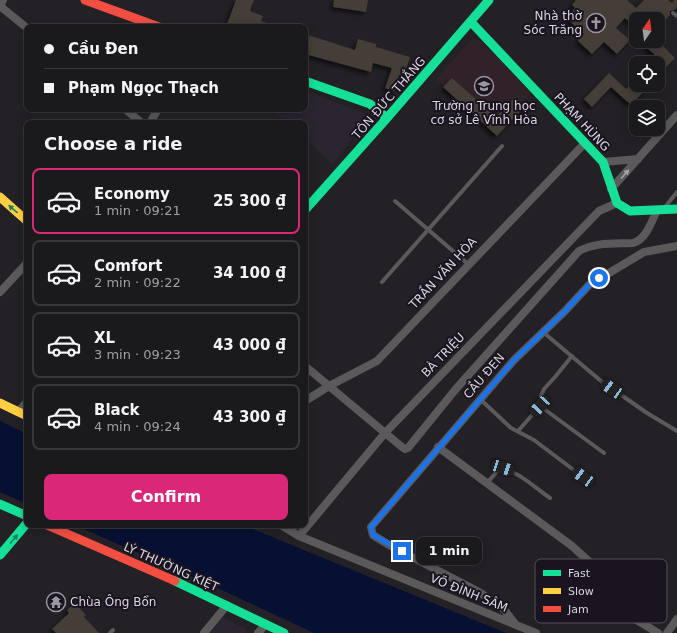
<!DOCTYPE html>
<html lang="en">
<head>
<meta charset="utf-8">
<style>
	:root { --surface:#1a191c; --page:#232225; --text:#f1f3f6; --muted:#9fa0a3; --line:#38383b; --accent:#db2777 }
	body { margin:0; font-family:"DejaVu Sans",sans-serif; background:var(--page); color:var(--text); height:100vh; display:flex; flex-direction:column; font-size:15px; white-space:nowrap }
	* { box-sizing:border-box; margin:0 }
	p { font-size:13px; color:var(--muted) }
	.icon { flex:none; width:22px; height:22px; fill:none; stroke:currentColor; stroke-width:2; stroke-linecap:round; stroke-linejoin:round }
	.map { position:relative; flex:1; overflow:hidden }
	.drawer { position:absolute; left:24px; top:120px; width:284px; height:408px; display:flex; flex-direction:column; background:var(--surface); border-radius:8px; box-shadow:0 2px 10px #0003,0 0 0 1px var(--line) }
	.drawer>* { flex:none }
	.banner { position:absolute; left:24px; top:24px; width:284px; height:88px; border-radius:8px; box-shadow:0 2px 10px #0003,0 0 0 1px var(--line); display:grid; align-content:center; height:88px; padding:0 20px; background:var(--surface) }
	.needle { width:26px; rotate:14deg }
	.buttons { position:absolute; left:629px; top:12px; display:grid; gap:8px }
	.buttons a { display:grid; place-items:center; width:36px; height:36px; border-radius:8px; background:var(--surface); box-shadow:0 2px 10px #0003,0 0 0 1px var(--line); font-size:20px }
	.end { position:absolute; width:18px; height:18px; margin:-9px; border:5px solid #1a73e8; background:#fff; box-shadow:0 0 0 2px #fff }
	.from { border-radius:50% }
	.bubble { position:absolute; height:28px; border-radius:8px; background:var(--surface); box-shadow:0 2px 10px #0003,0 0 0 1px var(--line); font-size:13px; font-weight:600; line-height:28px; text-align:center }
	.car { position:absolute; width:12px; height:24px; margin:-12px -6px; border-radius:5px; box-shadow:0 0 3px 1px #0007; background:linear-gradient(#222 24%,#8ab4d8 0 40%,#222 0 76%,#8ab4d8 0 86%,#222 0) }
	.banner b { display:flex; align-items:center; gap:14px; height:38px; font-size:15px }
	.banner b+b { border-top:1px solid var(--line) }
	.banner i { width:10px; height:10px; background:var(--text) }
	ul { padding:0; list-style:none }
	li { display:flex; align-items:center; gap:12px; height:66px; margin:0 8px 6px; padding:0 12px; border:2px solid var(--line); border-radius:8px }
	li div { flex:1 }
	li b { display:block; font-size:15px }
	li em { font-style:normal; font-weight:600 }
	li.active { border-color:var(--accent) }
	li>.icon { width:36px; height:36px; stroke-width:1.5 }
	h2 { padding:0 20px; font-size:18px; line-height:48px }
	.cta { display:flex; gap:8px; margin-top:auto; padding:8px 20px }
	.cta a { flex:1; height:46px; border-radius:8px; background:var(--accent); color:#fff; font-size:16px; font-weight:600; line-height:46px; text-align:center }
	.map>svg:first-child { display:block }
	.commercial { fill:#2b2431 }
	.education { fill:#31222a }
	.water { fill:#061032 }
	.building { fill:#443c37; filter:url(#shadow) }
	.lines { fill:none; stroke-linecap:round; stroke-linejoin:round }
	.lane { stroke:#5b595a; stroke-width:4 }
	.street { stroke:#5b595a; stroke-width:8 }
	.fast { stroke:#16e098; stroke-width:9 }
	.slow { stroke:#ffcf43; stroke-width:9 }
	.jam { stroke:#f24e42; stroke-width:9 }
	.oneway { fill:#a7a3a9 }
	.oneway2 { fill:#188462 }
	.route { stroke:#1a73e8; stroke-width:5 }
	.labels { text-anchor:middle; stroke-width:4; stroke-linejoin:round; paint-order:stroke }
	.poi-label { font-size:12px; fill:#d9d5dd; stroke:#1a1420; text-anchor:end }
	.street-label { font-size:12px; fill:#d9d5dd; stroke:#1a1420 }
	.key { fill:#1a1420; stroke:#534e59; stroke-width:1 }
	.key-label { font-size:11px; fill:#d9d5dd }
</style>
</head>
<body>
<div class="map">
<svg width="677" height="633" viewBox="0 0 677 633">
	<defs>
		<filter id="shadow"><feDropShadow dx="-3" dy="3" stdDeviation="2" flood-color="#0009"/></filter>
	</defs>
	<rect width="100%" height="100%" fill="#232126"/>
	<path class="commercial" d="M 305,91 L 370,115 L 333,164 L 305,139 L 305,123 L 287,123 L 272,110 L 305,109 Z
		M 223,617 L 246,629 L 246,633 L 210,633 Z"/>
	<path class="education" d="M 472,39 L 480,41 L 531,93 L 495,134 L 436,79 Z"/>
	<path class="water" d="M 0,421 L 27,434 L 27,504 L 0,492 Z
		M 75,525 L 243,525 L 506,633 L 314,633 L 224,591 Z"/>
	<path class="building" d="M 236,0 L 254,0 L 250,11 L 263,16 L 261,21 L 276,26 L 276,27 L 226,27 Z
		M 334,0 L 368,0 L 366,12 L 333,7 Z
		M 576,0 L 627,0 L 636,8 L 644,0 L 668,0 L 672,3 L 674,0 L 677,0 L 677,7 L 674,10 L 670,11 L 670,15 L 658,29 L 658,19 L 636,19 L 636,28 L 625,18 L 616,28 L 630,40 L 617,54 L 604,42 L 592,54 L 578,41 L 584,34 L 566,18 L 575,8 L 572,5 Z
		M 305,34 L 355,50 L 358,39 L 376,44 L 376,47 L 410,57 L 404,76 L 399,75 L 394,91 L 385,88 L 392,68 L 373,63 L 371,72 L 305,54 Z
		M 652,41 L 658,41 L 675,58 L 658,76 L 658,63 L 651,63 L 657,57 L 646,47 Z
		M 609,73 L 626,89 L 636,79 L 636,85 L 650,85 L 631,105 L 611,87 L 592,107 L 584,99 Z
		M 452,78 L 496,117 L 515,97 L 525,106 L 497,136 L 443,87 Z
		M 75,603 L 86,615 L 84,617 L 99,633 L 56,633 L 52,629 L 69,613 L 67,610 Z"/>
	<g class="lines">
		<path class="lane" d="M 673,13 L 677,16
			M 395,201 L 468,264
			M 665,207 L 677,192
			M 382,282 L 502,146
			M 543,332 L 601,381 L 647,413 L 677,431
			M 480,399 L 511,428 L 534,440 L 583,477
			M 540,406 L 604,453
			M 518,431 L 540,406 L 541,396 L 544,389 L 555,377 L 572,356
			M 487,483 L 500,468 C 515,469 537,489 550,498
			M 110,633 L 113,630"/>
		<path class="street" d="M 3,0 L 0,6 L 27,28
			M 125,109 L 142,123
			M 150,123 L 158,109
			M 603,162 L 638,159
			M 611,189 L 677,115
			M 0,292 L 27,263
			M 305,366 L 402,447 L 405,449 L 408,448 L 455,390 L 579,251 C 596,242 614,244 633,243 C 646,240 652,221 657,210
			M 305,401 L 329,386 L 377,361 L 585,143
			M 18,412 L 27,402
			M 438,447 L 572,546 L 594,566 L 599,575 L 602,594 L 612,605 L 658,633
			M 281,525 L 299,536 L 516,625
			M 299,536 L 385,433 L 599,211 L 617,203
			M 204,633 L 227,605
			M 258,633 L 266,624
			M 536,633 L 516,625 L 502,607 L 479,592 L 389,545 L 373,535 L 371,527 L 514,360 L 565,311 L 589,285 L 644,252 L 677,246
			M 667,633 L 677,619"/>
		<path class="fast" d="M 471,22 L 603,162 L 617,203 L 630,211 L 677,209
			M 305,81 L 370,104 L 387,118
			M 305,210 L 387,118 L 489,0
			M 0,504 L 27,516
			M 0,555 L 27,523
			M 175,581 L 284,633"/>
		<path class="slow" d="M 0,197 L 27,221
			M 0,403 L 27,416"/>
		<path class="jam" d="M 85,0 L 159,27
			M 47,525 L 175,581"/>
	</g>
	<defs><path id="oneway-solid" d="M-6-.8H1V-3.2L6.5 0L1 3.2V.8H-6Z"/></defs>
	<use class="oneway" href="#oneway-solid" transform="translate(625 174) rotate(-48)"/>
	<g class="oneway2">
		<use href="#oneway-solid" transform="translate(13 209) rotate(-139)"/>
		<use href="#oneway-solid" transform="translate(14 539) rotate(-50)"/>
	</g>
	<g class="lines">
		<path class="route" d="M 402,551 L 373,535 L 371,527 L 514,360 L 565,311 L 589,285 L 599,278"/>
	</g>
	<defs>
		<symbol id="church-ring" viewBox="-11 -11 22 22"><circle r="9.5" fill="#1a1420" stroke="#99969d" stroke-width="1.5"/><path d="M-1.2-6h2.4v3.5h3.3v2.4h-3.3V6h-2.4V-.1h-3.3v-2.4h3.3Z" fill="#99969d"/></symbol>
		<symbol id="school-ring" viewBox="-11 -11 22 22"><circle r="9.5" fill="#1a1420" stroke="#99969d" stroke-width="1.5"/><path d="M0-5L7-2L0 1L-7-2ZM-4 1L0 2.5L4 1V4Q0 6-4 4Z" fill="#99969d"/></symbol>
		<symbol id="temple-ring" viewBox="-11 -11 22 22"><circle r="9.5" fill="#1a1420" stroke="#99969d" stroke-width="1.5"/><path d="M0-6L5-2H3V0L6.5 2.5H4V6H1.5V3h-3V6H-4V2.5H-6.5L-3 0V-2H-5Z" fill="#99969d"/></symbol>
	</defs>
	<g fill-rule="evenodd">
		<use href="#church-ring" x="585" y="12" width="22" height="22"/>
		<use href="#school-ring" x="473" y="75" width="22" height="22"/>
		<use href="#temple-ring" x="45" y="591" width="22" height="22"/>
	</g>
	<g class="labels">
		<g class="poi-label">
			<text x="582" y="20">Nhà thờ<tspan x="582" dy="14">Sóc Trăng</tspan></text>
			<text x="484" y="110" text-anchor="middle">Trường Trung học<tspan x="484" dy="14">cơ sở Lê Vĩnh Hòa</tspan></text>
			<text x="70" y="606" text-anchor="start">Chùa Ông Bổn</text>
		</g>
		<g class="street-label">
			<text transform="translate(389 98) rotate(-49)" y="4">TÔN ĐỨC THẮNG</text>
			<text transform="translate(582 122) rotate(47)" y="4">PHẠM HÙNG</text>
			<text transform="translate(443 273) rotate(-47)" y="4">TRẦN VĂN HÒA</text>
			<text transform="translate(443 355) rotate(-46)" y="4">BÀ TRIỆU</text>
			<text transform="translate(484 376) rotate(-49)" y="4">CẦU ĐEN</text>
			<text transform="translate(171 567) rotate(24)" y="4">LÝ THƯỜNG KIỆT</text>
			<text transform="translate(469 593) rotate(22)" y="4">VÕ ĐÌNH SÂM</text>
		</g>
	</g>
	<rect x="535" y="559" width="132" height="64" rx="6" class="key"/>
	<rect x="543" y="570" width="18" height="6" fill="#16e098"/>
	<rect x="543" y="588" width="18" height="6" fill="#ffcf43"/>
	<rect x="543" y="606" width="18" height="6" fill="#f24e42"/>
	<g class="key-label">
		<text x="568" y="577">Fast</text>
		<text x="568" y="595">Slow</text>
		<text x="568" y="613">Jam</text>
	</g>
</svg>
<div class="buttons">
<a><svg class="needle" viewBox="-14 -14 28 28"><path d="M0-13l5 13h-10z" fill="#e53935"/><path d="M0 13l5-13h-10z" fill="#9fa0a3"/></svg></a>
<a><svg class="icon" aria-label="locate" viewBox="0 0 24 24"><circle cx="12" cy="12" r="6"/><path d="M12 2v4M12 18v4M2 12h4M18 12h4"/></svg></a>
<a><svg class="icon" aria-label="layers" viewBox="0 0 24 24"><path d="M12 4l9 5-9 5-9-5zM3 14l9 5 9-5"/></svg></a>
</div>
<i class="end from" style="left:599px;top:278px"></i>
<i class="end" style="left:402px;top:551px"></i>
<div class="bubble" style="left:416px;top:537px;width:66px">1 min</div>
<i class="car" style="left:612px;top:389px;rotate:305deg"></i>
<i class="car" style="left:540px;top:406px;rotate:223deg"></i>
<i class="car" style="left:503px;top:468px;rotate:108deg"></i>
<i class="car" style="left:583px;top:477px;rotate:306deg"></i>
<div class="banner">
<b><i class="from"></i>Cầu Đen</b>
<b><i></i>Phạm Ngọc Thạch</b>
</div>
<section class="drawer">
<h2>Choose a ride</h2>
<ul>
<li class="active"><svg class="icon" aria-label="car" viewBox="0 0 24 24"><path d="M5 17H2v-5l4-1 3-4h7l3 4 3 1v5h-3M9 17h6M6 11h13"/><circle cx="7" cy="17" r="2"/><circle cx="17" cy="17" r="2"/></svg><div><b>Economy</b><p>1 min · 09:21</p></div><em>25 300 ₫</em></li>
<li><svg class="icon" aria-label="car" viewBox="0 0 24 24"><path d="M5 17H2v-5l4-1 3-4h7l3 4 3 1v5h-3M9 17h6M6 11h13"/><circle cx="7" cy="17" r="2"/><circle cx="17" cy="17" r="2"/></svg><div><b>Comfort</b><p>2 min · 09:22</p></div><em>34 100 ₫</em></li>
<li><svg class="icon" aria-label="car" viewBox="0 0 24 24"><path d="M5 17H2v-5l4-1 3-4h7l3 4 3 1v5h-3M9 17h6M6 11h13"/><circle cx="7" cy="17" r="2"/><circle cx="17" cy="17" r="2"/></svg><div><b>XL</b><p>3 min · 09:23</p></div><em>43 000 ₫</em></li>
<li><svg class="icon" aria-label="car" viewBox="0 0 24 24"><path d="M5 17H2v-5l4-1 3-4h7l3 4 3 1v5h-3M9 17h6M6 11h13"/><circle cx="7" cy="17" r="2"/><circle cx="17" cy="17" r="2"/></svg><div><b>Black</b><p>4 min · 09:24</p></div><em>43 300 ₫</em></li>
</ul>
<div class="cta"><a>Confirm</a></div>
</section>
</div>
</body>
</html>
